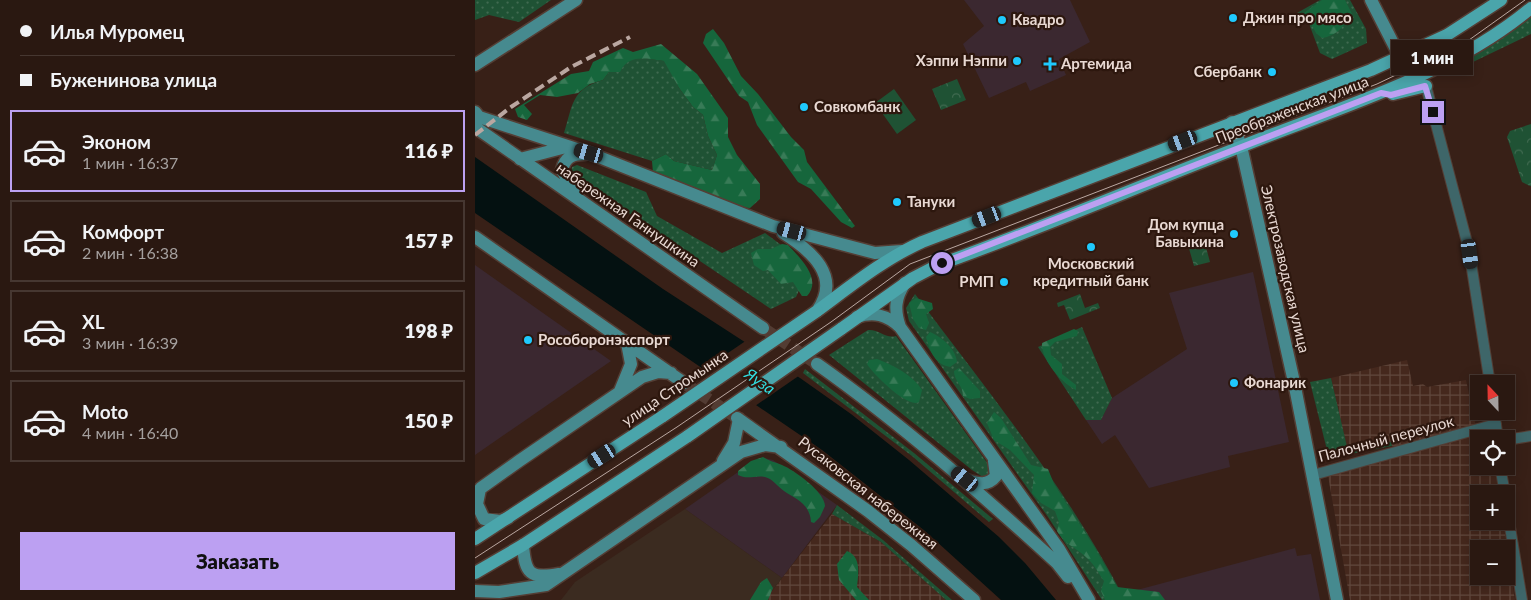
<!DOCTYPE html>
<html lang="ru">
<head>
<meta charset="utf-8">
<style>
	:root { --surface:#2a1811; --page:#32211a; --text:#f1f3f6; --muted:#a5a09f; --line:#463731; --accent:#bca0f2 }
	body { margin:0; font-family:Lato,sans-serif; background:var(--page); color:var(--text); height:100vh; display:flex; flex-direction:column; font-size:19px; white-space:nowrap }
	* { box-sizing:border-box; margin:0 }
	p { font-size:16px; color:var(--muted) }
	.icon { flex:none; width:28px; height:28px; fill:none; stroke:currentColor; stroke-width:2; stroke-linecap:round; stroke-linejoin:round }
	.map { position:relative; flex:1; overflow:hidden }
	.details { display:flex; flex-direction:column; background:var(--surface); width:475px }
	.details>* { flex:none }
	.guide { display:grid; align-content:center; height:110px; padding:0 20px; background:var(--surface) }
	.needle { width:32px; rotate:338deg }
	.controls { position:absolute; left:995px; top:375px; display:grid; gap:10px }
	.controls a { display:grid; place-items:center; width:45px; height:45px; border-radius:0px; background:var(--surface); box-shadow:0 2px 12px #0003,0 0 0 1px var(--line); font-size:25px }
	.end { position:absolute; width:22px; height:22px; margin:-11px; border:6px solid #bca0f2; background:#111; box-shadow:0 0 0 2px #111 }
	.from { border-radius:50% }
	.bubble { position:absolute; height:35px; border-radius:0px; background:var(--surface); box-shadow:0 2px 12px #0003,0 0 0 1px var(--line); font-size:16px; font-weight:800; line-height:35px; text-align:center }
	.car { position:absolute; width:15px; height:30px; margin:-15px -8px; border-radius:6px; box-shadow:0 0 4px 1px #0007; background:linear-gradient(#222 24%,#8ab4d8 0 40%,#222 0 76%,#8ab4d8 0 86%,#222 0) }
	.guide b { display:flex; align-items:center; gap:18px; height:48px; font-size:19px }
	.guide b+b { border-top:1px solid var(--line) }
	.guide i { width:12px; height:12px; background:var(--text) }
	ul { padding:0; list-style:none }
	li { display:flex; align-items:center; gap:15px; height:82px; margin:0 10px 8px; padding:0 10px; border:2px solid var(--line); border-radius:0px }
	li div { flex:1 }
	li b { display:block; font-size:19px }
	li em { font-style:normal; font-weight:800 }
	li.on { border-color:var(--accent) }
	li>.icon { width:45px; height:45px; stroke-width:1.5 }
	.cta { display:flex; gap:10px; margin-top:auto; padding:10px 20px }
	.cta a { flex:1; height:58px; border-radius:0px; background:var(--accent); color:#111; font-size:20px; font-weight:800; line-height:58px; text-align:center }
	main { display:flex; flex:1; min-height:0 }
	.map>svg:first-child { display:block }
	.commercial { fill:#3b2830 }
	.industrial { fill:url(#industrial-grid); fill-rule:evenodd }
	.education { fill:#3b2b20 }
	.grass { fill:url(#grass-dots) }
	.forest { fill:url(#forest-firs) }
	.park { fill:url(#park-crowns) }
	.pitch { fill:#1f5234 }
	.water { fill:#041111 }
	.pier { fill:#382017 }
	.lines { fill:none; stroke-linecap:round; stroke-linejoin:round }
	.secondary-tunnel { stroke:#533c33; stroke-width:12; stroke-dasharray:12 6; stroke-linecap:butt }
	.street-casing { stroke:#543e35; stroke-width:12 }
	.secondary-casing { stroke:#543e35; stroke-width:15 }
	.primary-casing { stroke:#543e35; stroke-width:15 }
	.street { stroke:#3e6669; stroke-width:10 }
	.secondary { stroke:#468a8f; stroke-width:12 }
	.primary { stroke:#4aa5ab; stroke-width:12 }
	.tram { stroke:#baa7a1; stroke-width:1 }
	.rail { stroke:#baa7a1; stroke-width:4; stroke-dasharray:10 5; stroke-linecap:butt }
	.primary-bridge-casing { stroke:#543e35; stroke-width:15; stroke-linecap:butt }
	.primary-bridge { stroke:#4aa5ab; stroke-width:12 }
	.route { stroke:#bca0f2; stroke-width:6 }
	.poi-dot { fill:#1fc9fd; stroke:#2d170e; stroke-width:2 }
	.labels { text-anchor:middle; stroke-width:4.5; stroke-linejoin:round; paint-order:stroke }
	.poi-label { font-size:15px; font-weight:bold; fill:#e9d9d3; stroke:#2d170e; text-anchor:start }
	.street-label { font-size:15px; fill:#e9d9d3; stroke:#2d170e }
	.water-label { font-size:16px; font-style:italic; fill:#31dee1; stroke:#2d170e }
</style>
</head>
<body>
<main>
<section class="details">
<div class="guide">
<b><i class="from"></i>Илья Муромец</b>
<b><i></i>Буженинова улица</b>
</div>
<ul>
<li class="on"><svg class="icon" aria-label="car" viewBox="0 0 24 24"><path d="M5 17H2v-5l4-1 3-4h7l3 4 3 1v5h-3M9 17h6M6 11h13"/><circle cx="7" cy="17" r="2"/><circle cx="17" cy="17" r="2"/></svg><div><b>Эконом</b><p>1 мин · 16:37</p></div><em>116 ₽</em></li>
<li><svg class="icon" aria-label="car" viewBox="0 0 24 24"><path d="M5 17H2v-5l4-1 3-4h7l3 4 3 1v5h-3M9 17h6M6 11h13"/><circle cx="7" cy="17" r="2"/><circle cx="17" cy="17" r="2"/></svg><div><b>Комфорт</b><p>2 мин · 16:38</p></div><em>157 ₽</em></li>
<li><svg class="icon" aria-label="car" viewBox="0 0 24 24"><path d="M5 17H2v-5l4-1 3-4h7l3 4 3 1v5h-3M9 17h6M6 11h13"/><circle cx="7" cy="17" r="2"/><circle cx="17" cy="17" r="2"/></svg><div><b>XL</b><p>3 мин · 16:39</p></div><em>198 ₽</em></li>
<li><svg class="icon" aria-label="car" viewBox="0 0 24 24"><path d="M5 17H2v-5l4-1 3-4h7l3 4 3 1v5h-3M9 17h6M6 11h13"/><circle cx="7" cy="17" r="2"/><circle cx="17" cy="17" r="2"/></svg><div><b>Moto</b><p>4 мин · 16:40</p></div><em>150 ₽</em></li>
</ul>
<div class="cta"><a>Заказать</a></div>
</section>
<div class="map">
<svg width="1056" height="600" viewBox="0 0 1056 600">
	<defs>
		<pattern id="industrial-grid" width="8" height="8" patternUnits="userSpaceOnUse" patternTransform="scale(1.25)"><rect width="8" height="8" fill="#45281d"/><path d="M0 4h8M4 0v8" fill="none" stroke="#60473d"/></pattern>
		<pattern id="grass-dots" width="8" height="8" patternUnits="userSpaceOnUse" patternTransform="scale(1.25)"><rect width="8" height="8" fill="#1f5234"/><path d="M2 2h.1M6 6h.1" fill="none" stroke="#406a50" stroke-width="1.8" stroke-linecap="round"/></pattern>
		<pattern id="forest-firs" width="22" height="20" patternUnits="userSpaceOnUse" patternTransform="scale(1.25)"><rect width="22" height="20" fill="#16663c"/><path d="M5 1l3.5 6h-7zM16 11l3.5 6h-7z" fill="#387b57"/></pattern>
		<pattern id="park-crowns" width="20" height="18" patternUnits="userSpaceOnUse" patternTransform="scale(1.25)"><rect width="20" height="18" fill="#1f5234"/><path d="M2 6a3 3 0 1 1 6 0M12 15a3 3 0 1 1 6 0" fill="none" stroke="#406a50"/></pattern>
	</defs>
	<rect width="100%" height="100%" fill="#382017"/>
	<path class="commercial" d="M 489,0 L 595,0 L 615,42 L 584,59 L 591,75 L 555,91 L 551,82 L 514,98 L 488,44 L 509,26 Z
		M 0,265 L 136,361 L 0,455 Z
		M 778,272 L 814,442 L 753,456 L 755,467 L 674,488 L 640,435 L 627,444 L 611,420 L 626,420 L 637,398 L 712,349 L 694,293 Z
		M 289,458 L 298,460 L 362,505 L 307,578 L 210,509 L 276,463 Z
		M 820,548 L 822,556 L 836,554 L 845,600 L 650,600 L 647,594 Z"/>
	<path class="industrial" d="M 932,360 L 938,386 L 948,384 L 952,387 L 991,380 L 1001,427 L 918,450 L 916,442 L 873,452 L 856,378 Z
		M 1003,434 L 1010,435 L 1014,439 L 1004,439 L 1004,466 L 1019,466 L 1024,494 L 1004,494 L 1004,521 L 1028,521 L 1040,600 L 875,600 L 853,476 ZM 1004,549 L 1031,549 L 1031,576 L 1004,576 Z
		M 357,514 L 406,542 L 471,600 L 290,600 Z"/>
	<path class="education" d="M 210,509 L 307,578 L 290,600 L 86,600 L 100,582 Z"/>
	<path class="grass" d="M 0,0 L 76,0 L 44,22 L 14,15 L 0,20 Z
		M 845,0 L 875,0 L 891,29 L 892,43 L 857,59 L 845,53 L 833,21 L 824,20 L 822,13 Z
		M 1056,15 L 1056,34 L 973,74 L 971,68 Z
		M 161,57 L 190,61 L 204,88 L 218,107 L 228,115 L 233,136 L 242,155 L 237,170 L 199,161 L 191,154 L 177,161 L 89,133 C 98,105 96,89 128,80 L 134,72 Z
		M 102,165 L 171,192 L 182,216 L 247,253 L 290,233 L 313,250 L 327,284 L 321,297 L 296,309 L 96,174 L 97,167 Z
		M 440,294 C 514,393 593,489 650,600 L 627,600 L 573,517 L 434,321 L 431,308 Z
		M 607,327 L 637,398 L 626,420 L 611,420 L 563,347 Z
		M 393,330 C 404,329 410,339 421,336 L 513,464 L 516,472 L 514,476 L 508,477 L 497,470 L 354,355 Z
		M 330,369 L 439,453 L 518,519 L 514,522 L 437,456 L 328,373 Z
		M 856,378 L 873,451 L 916,442 L 917,446 L 854,458 L 835,382 Z
		M 362,505 L 408,540 L 477,600 L 471,600 L 406,542 L 357,514 Z"/>
	<path class="forest" d="M 847,0 L 870,0 L 877,14 C 868,27 863,35 847,38 L 841,33 L 832,16 L 826,15 Z
		M 238,29 L 249,43 L 266,76 L 283,94 L 316,137 L 329,150 L 332,162 L 380,226 L 377,228 L 366,222 L 336,189 L 323,182 L 282,125 L 273,102 L 264,96 L 228,43 L 231,34 Z
		M 186,44 L 222,74 L 253,118 L 253,137 L 262,155 L 285,184 L 285,199 L 275,208 L 262,207 L 178,173 L 177,161 L 191,154 L 199,161 L 237,170 L 242,155 L 233,136 L 228,115 L 218,107 L 204,88 L 189,61 C 172,59 154,53 145,72 L 134,72 L 128,80 L 115,84 L 103,93 L 82,97 L 65,95 L 49,105 L 57,114 L 52,120 L 43,117 L 40,109 L 96,74 L 114,71 L 118,62 L 148,48 L 158,52 Z
		M 307,244 L 313,245 C 324,257 348,279 332,296 L 327,296 L 318,282 L 306,284 L 293,270 L 288,271 L 279,265 L 276,253 L 283,249 L 296,249 Z
		M 441,298 L 457,303 L 458,309 L 451,314 L 454,323 L 451,330 L 444,328 L 438,319 L 434,303 Z
		M 599,329 L 603,331 L 602,336 L 580,342 L 575,347 L 576,355 L 587,364 L 587,374 L 601,385 L 601,390 C 587,383 566,360 567,343 Z
		M 455,332 C 467,337 481,349 482,362 L 475,367 C 460,364 455,352 451,337 Z
		M 402,359 C 418,365 438,375 447,390 L 444,402 C 433,409 398,374 392,364 L 394,360 Z
		M 484,368 L 505,391 L 505,398 L 495,399 L 488,396 C 488,385 479,381 479,371 Z
		M 519,412 L 526,418 L 556,465 L 573,469 L 579,484 L 620,548 L 642,587 L 684,592 L 690,600 L 630,600 L 626,591 L 629,581 C 623,573 620,565 612,558 C 601,547 591,546 582,531 L 584,522 L 580,511 L 566,503 L 557,493 L 559,475 L 535,450 L 519,440 L 512,423 Z
		M 288,457 C 294,461 300,462 307,465 C 319,470 350,492 350,506 L 345,517 L 339,523 L 336,522 C 335,504 321,499 309,491 C 302,486 298,479 290,477 C 281,475 272,480 263,475 L 263,471 L 276,461 Z
		M 372,551 C 387,557 383,575 382,587 L 394,600 L 381,600 L 364,580 L 362,564 Z
		M 292,578 L 298,588 L 293,600 L 275,600 L 286,582 Z"/>
	<path class="park" d="M 482,79 L 491,100 L 466,110 L 457,89 Z
		M 1056,124 L 1056,186 L 1055,186 L 1047,182 L 1032,137 L 1035,131 Z
		M 729,240 L 735,262 L 719,266 L 713,245 Z
		M 605,294 L 610,308 L 623,303 L 625,308 L 595,320 L 589,305 L 583,307 L 582,303 Z"/>
	<path class="pitch" d="M 419,89 L 441,120 L 422,134 L 400,103 Z"/>
	<path class="water" d="M 0,157 L 188,289 L 325,378 L 376,414 L 434,460 L 524,537 L 550,563 L 581,600 L 526,600 L 450,531 L 347,450 L 0,213 Z"/>
	<path class="pier" d="M 272,340 L 325,375 L 280,406 L 228,370 Z"/>
	<g class="lines">
		<path class="secondary-tunnel" d="M 288,328 L 342,364
			M 209,383 L 259,416"/>
		<defs>
			<path id="street" d="M 951,86 L 994,250 L 1015,384
				M 1019,411 L 1023,439
				M 1031,440 L 1056,436
				M 1025,466 L 1030,494
				M 838,475 L 1021,424
				M 1031,503 L 1047,600"/>
			<path id="secondary" d="M 896,0 L 925,57
				M 0,65 L 101,0
				M 0,112 L 4,117 L 114,153 L 298,226 L 400,253 L 427,251
				M 757,122 L 766,146 L 819,382 L 862,600
				M 0,127 L 288,328
				M 45,159 L 91,147
				M 100,194 L 87,170 C 90,157 97,154 110,154
				M 308,233 C 337,251 367,277 342,311
				M 0,237 L 209,383
				M 382,317 C 399,311 412,315 425,327 L 584,549 L 614,600
				M 425,327 C 419,310 420,298 430,283
				M 342,364 C 427,424 505,493 582,563 L 593,577
				M 145,391 L 156,364 L 152,343
				M 262,418 L 393,511 L 436,545 L 499,600
				M 248,461 L 259,443 L 264,419
				M 492,480 C 503,484 513,486 521,476 L 519,461
				M 5,489 L 2,504 L 9,519 L 25,521 L 33,518
				M 0,496 L 6,488 L 44,461 L 167,377 L 183,372 L 196,373
				M 48,545 C 50,574 55,579 84,574
				M 0,591 L 24,592 L 71,585 L 266,452 L 290,445 L 306,447"/>
			<path id="primary" d="M 918,94 L 951,86
				M 342,311 C 376,286 409,259 447,242 L 896,70 L 972,35 L 1026,0
				M 366,329 L 438,278 L 463,265 C 564,229 664,186 765,147 C 864,107 973,77 1056,8
				M 0,539 L 188,416
				M 0,573 L 48,545 L 213,436"/>
		</defs>
		<use href="#street" class="street-casing"/>
		<use href="#secondary" class="secondary-casing"/>
		<use href="#primary" class="primary-casing"/>
		<use href="#street" class="street"/>
		<use href="#secondary" class="secondary"/>
		<use href="#primary" class="primary"/>
		<path class="tram" d="M 0,558 L 202,427 L 356,322 L 435,264 L 902,84 L 994,40 L 1050,0"/>
		<path class="rail" d="M 0,135 L 36,107 L 96,67 L 155,37"/>
		<defs>
			<path id="primary-bridge" d="M 188,416 L 342,311
				M 213,436 L 366,329"/>
		</defs>
		<use href="#primary-bridge" class="primary-bridge-casing"/>
		<use href="#primary-bridge" class="primary-bridge"/>
	</g>
	<g class="lines">
		<path class="route" d="M 467,263 L 906,93 L 916,95 L 950,86 L 958,112"/>
	</g>
	<g class="poi-dot">
		<circle cx="758" cy="18" r="5"/>
		<circle cx="527" cy="20" r="5"/>
		<circle cx="542" cy="61" r="5"/>
		<path d="M572.5 56.5h5v5h5v5h-5v5h-5v-5h-5v-5h5z"/>
		<circle cx="797" cy="72" r="5"/>
		<circle cx="329" cy="107" r="5"/>
		<circle cx="422" cy="202" r="5"/>
		<circle cx="759" cy="234" r="5"/>
		<circle cx="616" cy="247" r="5"/>
		<circle cx="529" cy="282" r="5"/>
		<circle cx="53" cy="340" r="5"/>
		<circle cx="759" cy="383" r="5"/>
	</g>
	<g class="labels">
		<g class="poi-label">
			<text x="768" y="23">Джин про мясо</text>
			<text x="537" y="25">Квадро</text>
			<text x="532" y="66" text-anchor="end">Хэппи Нэппи</text>
			<text x="586" y="69">Артемида</text>
			<text x="787" y="77" text-anchor="end">Сбербанк</text>
			<text x="339" y="112">Совкомбанк</text>
			<text x="432" y="207">Тануки</text>
			<text x="749" y="230" text-anchor="end">Дом купца<tspan x="749" dy="17">Бавыкина</tspan></text>
			<text x="616" y="269" text-anchor="middle">Московский<tspan x="616" dy="17">кредитный банк</tspan></text>
			<text x="519" y="287" text-anchor="end">РМП</text>
			<text x="63" y="345">Рособоронэкспорт</text>
			<text x="769" y="388">Фонарик</text>
		</g>
		<g class="street-label">
			<text transform="translate(817 110) rotate(-21)" y="5">Преображенская улица</text>
			<text transform="translate(153 215) rotate(35)" y="5">набережная Ганнушкина</text>
			<text transform="translate(810 269) rotate(77)" y="5">Электрозаводская улица</text>
			<text transform="translate(200 388) rotate(-34)" y="5">улица Стромынка</text>
			<text transform="translate(911 439) rotate(-15)" y="5">Палочный переулок</text>
			<text transform="translate(393 493) rotate(38)" y="5">Русаковская набережная</text>
		</g>
		<g class="water-label">
			<text transform="translate(285 381) rotate(35)" y="6">Яуза</text>
		</g>
	</g>
</svg>
<div class="controls">
<a><svg class="needle" viewBox="-14 -14 28 28"><path d="M0-13l5 13h-10z" fill="#e53935"/><path d="M0 13l5-13h-10z" fill="#a5a09f"/></svg></a>
<a><svg class="icon" aria-label="locate" viewBox="0 0 24 24"><circle cx="12" cy="12" r="6"/><path d="M12 2v4M12 18v4M2 12h4M18 12h4"/></svg></a>
<a>+</a>
<a>−</a>
</div>
<i class="end from" style="left:467px;top:263px"></i>
<i class="end" style="left:958px;top:112px"></i>
<div class="bubble" style="left:916px;top:40px;width:82px">1 мин</div>
<i class="car" style="left:708px;top:141px;rotate:249deg"></i>
<i class="car" style="left:114px;top:153px;rotate:286deg"></i>
<i class="car" style="left:512px;top:217px;rotate:249deg"></i>
<i class="car" style="left:317px;top:231px;rotate:285deg"></i>
<i class="car" style="left:995px;top:254px;rotate:172deg"></i>
<i class="car" style="left:127px;top:456px;rotate:237deg"></i>
<i class="car" style="left:490px;top:479px;rotate:309deg"></i>
</div>
</main>
</body>
</html>
